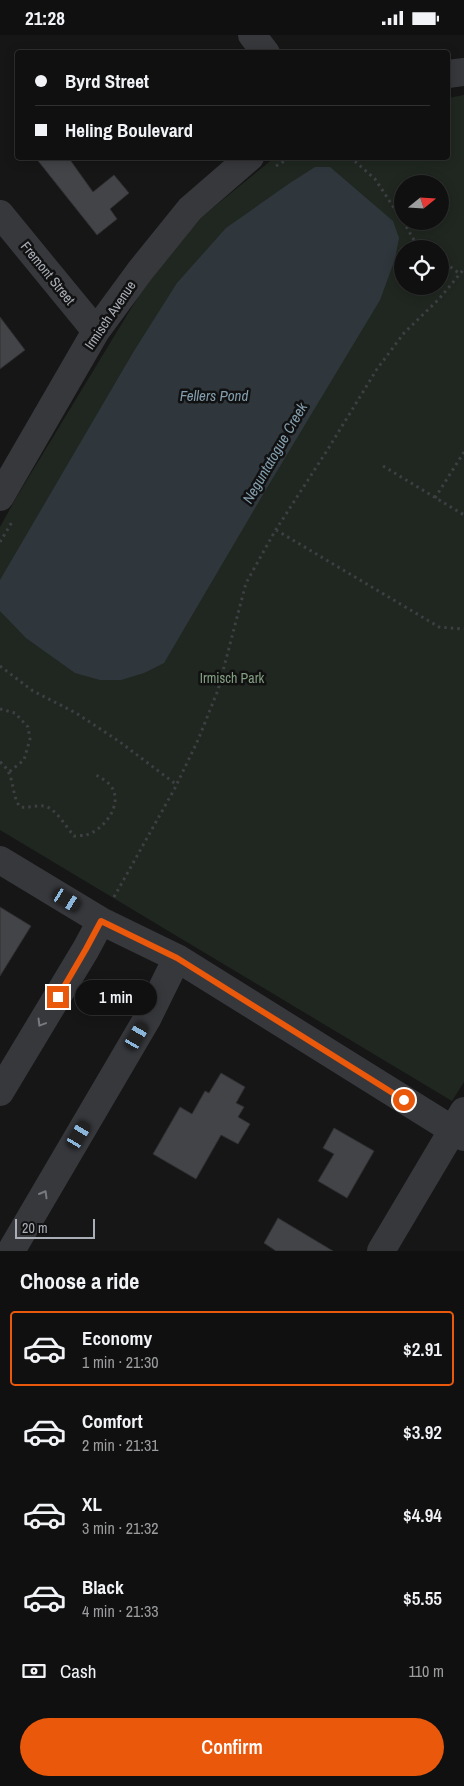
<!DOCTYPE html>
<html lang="en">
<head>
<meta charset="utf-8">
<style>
	:root { --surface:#101011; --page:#1e1e1f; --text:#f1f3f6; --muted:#9c9d9f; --line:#303031; --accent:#ea580c }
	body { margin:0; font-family:"Archivo Narrow",sans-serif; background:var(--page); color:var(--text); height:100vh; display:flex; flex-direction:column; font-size:19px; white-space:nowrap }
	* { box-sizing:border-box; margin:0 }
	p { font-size:16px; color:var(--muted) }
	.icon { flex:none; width:28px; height:28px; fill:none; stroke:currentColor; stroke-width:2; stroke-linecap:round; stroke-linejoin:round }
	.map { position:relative; height:1216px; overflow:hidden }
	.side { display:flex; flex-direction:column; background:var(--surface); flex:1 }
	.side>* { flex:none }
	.guide { position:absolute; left:15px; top:15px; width:435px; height:110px; border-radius:5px; box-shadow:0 2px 12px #0003,0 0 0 1px var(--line); display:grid; align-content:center; height:110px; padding:0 20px; background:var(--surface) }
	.needle { width:32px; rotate:72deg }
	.fabs { position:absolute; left:394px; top:140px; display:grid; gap:10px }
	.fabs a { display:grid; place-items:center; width:55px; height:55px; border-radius:50%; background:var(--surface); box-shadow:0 2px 12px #0003,0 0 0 1px var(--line); font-size:25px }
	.scale { position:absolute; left:15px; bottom:12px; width:80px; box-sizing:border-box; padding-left:5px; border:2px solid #a9aeb6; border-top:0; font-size:14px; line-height:18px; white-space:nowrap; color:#a9aeb6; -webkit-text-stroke:4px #111112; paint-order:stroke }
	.end { position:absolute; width:22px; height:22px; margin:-11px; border:6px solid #ea580c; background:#fff; box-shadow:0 0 0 2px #fff }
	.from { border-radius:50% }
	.bubble { position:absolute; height:35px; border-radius:18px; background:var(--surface); box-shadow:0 2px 12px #0003,0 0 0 1px var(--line); font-size:16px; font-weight:600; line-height:35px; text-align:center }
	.car { position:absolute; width:15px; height:30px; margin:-15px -8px; border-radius:6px; box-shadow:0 0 4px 1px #0007; background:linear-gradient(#222 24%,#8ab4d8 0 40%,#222 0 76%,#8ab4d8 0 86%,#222 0) }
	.guide b { display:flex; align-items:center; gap:18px; height:48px; font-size:19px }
	.guide b+b { border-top:1px solid var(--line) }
	.guide i { width:12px; height:12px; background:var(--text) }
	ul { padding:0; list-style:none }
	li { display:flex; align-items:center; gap:15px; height:75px; margin:0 10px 8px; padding:0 10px; border:2px solid transparent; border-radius:5px }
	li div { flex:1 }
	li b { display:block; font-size:19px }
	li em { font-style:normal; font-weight:600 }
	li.selected { border-color:var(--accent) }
	li>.icon { width:45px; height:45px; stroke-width:1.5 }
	h2 { padding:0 20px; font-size:22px; line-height:60px }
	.pay { display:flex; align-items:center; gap:12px; height:55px; padding:0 20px; font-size:19px }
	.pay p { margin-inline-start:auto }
	.button { display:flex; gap:10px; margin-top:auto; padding:10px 20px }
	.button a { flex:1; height:58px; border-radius:30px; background:var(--accent); color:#fff; font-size:20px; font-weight:600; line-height:58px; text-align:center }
	.status { display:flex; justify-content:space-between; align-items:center; height:35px; padding:0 25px; background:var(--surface); direction:ltr }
	.status svg { height:14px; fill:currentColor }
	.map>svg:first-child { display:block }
	.green { fill:#202720; fill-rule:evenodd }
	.water { fill:#2f373c }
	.building { fill:#434447; stroke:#303033 }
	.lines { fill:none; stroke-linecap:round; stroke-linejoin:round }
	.path { stroke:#3d3f43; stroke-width:3; stroke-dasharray:2.5 4; stroke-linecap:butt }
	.minor { stroke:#37383c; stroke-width:28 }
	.oneway { stroke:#76797f }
	.route { stroke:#ea580c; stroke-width:6 }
	.labels { text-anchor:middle; stroke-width:5; stroke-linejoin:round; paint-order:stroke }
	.street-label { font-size:14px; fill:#a9aeb6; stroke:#111112 }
	.park-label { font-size:14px; fill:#839f82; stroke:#111112 }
	.water-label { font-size:15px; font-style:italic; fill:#839ead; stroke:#111112 }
</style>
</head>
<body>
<div class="status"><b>21:28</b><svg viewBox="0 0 49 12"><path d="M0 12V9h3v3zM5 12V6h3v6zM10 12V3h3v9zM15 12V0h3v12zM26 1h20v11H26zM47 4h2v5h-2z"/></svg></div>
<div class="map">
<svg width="464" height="1216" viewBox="0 0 464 1216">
	<rect width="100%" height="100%" fill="#161617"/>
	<path class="green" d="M 464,60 L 464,1047 L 452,1066 L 0,795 L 0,492 L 16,463 L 172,206 L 274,123 L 448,122 L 448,63 ZM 402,149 L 440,149 L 440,186 L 402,186 ZM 402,214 L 440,214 L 440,251 L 402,251 Z"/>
	<path class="water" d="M 315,132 L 330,132 L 393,186 L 399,203 L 395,224 L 380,265 L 268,451 L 164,628 L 144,638 L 121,645 L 100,645 L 75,638 L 26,603 L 0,576 L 0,545 L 134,316 L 177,248 L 226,193 L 290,148 Z"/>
	<path class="building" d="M 35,122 L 68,122 L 93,157 L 114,140 L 129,158 L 110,174 L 117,184 L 97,200 Z
		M 0,282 L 25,315 L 0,334 Z
		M 0,872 L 31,891 L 0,941 Z
		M 221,1038 L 245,1052 L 236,1068 L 244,1072 L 238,1082 L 250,1089 L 238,1109 L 221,1100 L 196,1144 L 153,1119 L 180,1072 L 192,1079 L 205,1056 L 209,1058 Z
		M 334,1093 L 374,1116 L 347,1163 L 318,1146 L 334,1119 L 323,1113 Z
		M 278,1183 L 333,1216 L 276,1216 L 264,1208 Z"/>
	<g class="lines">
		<path class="path" d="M 350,122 L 375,144 L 402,185
			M 276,131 L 291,122
			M 403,186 L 414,205 L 426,214
			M 440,224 L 460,239
			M 383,431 L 464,480
			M 435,463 L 464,417
			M 276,495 L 439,592 L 464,594
			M 0,507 L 12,487
			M 0,631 L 33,656 L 76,678 L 120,707 L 177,750
			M 0,674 L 15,678 L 28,692 L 30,704 L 24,725 L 9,737
			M 0,727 C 16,739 10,758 20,772 C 28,773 36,770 44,771 C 56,773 66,792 74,801 C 78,800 83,801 86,800 C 104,795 124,769 111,751 C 107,746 101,743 96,740
			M 114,862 L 175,753 L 198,705 L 218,655 L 246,548 L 275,496 L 328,414 L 377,334 L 404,298 L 439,264 L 464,234"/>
		<path class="minor" d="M 252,0 L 266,18
			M 448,39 L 464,37
			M 0,179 L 96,296
			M 0,462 L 96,296 L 140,236 L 190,174 L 250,122
			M 0,825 L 101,886 L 177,923 L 464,1102
			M 0,1057 L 86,914 L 101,886
			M 11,1216 L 147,984 L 177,923
			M 381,1216 L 464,1076"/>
	</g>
	<defs><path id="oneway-chevron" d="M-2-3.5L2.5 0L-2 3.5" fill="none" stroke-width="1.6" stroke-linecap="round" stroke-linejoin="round" transform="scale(1.25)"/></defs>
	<g class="oneway">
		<use href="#oneway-chevron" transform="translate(41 988) rotate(121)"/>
		<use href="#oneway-chevron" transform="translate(44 1159) rotate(-60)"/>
	</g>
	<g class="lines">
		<path class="route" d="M 58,962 L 86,914 L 101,886 L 177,923 L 404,1065"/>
	</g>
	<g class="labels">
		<g class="street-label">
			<text transform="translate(48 238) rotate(51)" y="5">Fremont Street</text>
			<text transform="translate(110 280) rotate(-56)" y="5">Irmisch Avenue</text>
		</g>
		<g class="park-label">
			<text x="232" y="648">Irmisch Park</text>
		</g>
		<g class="water-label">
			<text x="214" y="366">Fellers Pond</text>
			<text transform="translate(275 418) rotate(-60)" y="5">Neguntatogue Creek</text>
		</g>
	</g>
</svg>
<div class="fabs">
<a><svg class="needle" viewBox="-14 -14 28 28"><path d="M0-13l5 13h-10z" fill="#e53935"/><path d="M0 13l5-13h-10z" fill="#9c9d9f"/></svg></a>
<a><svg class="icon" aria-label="locate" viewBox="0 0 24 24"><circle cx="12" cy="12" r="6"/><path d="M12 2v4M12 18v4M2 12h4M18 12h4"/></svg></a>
</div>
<div class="scale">20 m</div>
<i class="end from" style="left:404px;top:1065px"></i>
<i class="end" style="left:58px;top:962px"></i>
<div class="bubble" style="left:75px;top:945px;width:82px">1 min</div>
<i class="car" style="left:67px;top:865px;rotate:121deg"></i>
<i class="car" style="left:137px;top:1001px;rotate:30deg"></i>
<i class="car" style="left:79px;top:1100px;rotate:31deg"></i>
<div class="guide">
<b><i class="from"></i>Byrd Street</b>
<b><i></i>Heling Boulevard</b>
</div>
</div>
<section class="side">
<h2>Choose a ride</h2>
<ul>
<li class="selected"><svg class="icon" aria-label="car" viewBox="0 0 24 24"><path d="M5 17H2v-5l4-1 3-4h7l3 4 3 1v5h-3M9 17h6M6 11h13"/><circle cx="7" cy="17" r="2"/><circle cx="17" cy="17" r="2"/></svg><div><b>Economy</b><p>1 min · 21:30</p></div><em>$2.91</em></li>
<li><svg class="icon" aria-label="car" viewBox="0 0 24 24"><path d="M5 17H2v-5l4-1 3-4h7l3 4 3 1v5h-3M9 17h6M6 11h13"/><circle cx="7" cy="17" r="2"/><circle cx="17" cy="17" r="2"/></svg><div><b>Comfort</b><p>2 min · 21:31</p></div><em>$3.92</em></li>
<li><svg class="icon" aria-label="car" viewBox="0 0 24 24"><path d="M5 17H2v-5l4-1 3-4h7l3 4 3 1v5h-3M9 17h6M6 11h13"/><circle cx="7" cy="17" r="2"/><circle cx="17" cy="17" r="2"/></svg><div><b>XL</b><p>3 min · 21:32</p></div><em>$4.94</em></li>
<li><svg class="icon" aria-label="car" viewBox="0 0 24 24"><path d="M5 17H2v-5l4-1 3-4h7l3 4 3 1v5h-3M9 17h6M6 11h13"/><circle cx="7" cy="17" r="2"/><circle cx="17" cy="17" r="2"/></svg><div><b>Black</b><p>4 min · 21:33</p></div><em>$5.55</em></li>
</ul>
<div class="pay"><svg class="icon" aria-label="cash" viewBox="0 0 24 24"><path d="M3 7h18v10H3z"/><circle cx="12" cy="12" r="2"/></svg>Cash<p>110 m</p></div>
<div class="button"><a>Confirm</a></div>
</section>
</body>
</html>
